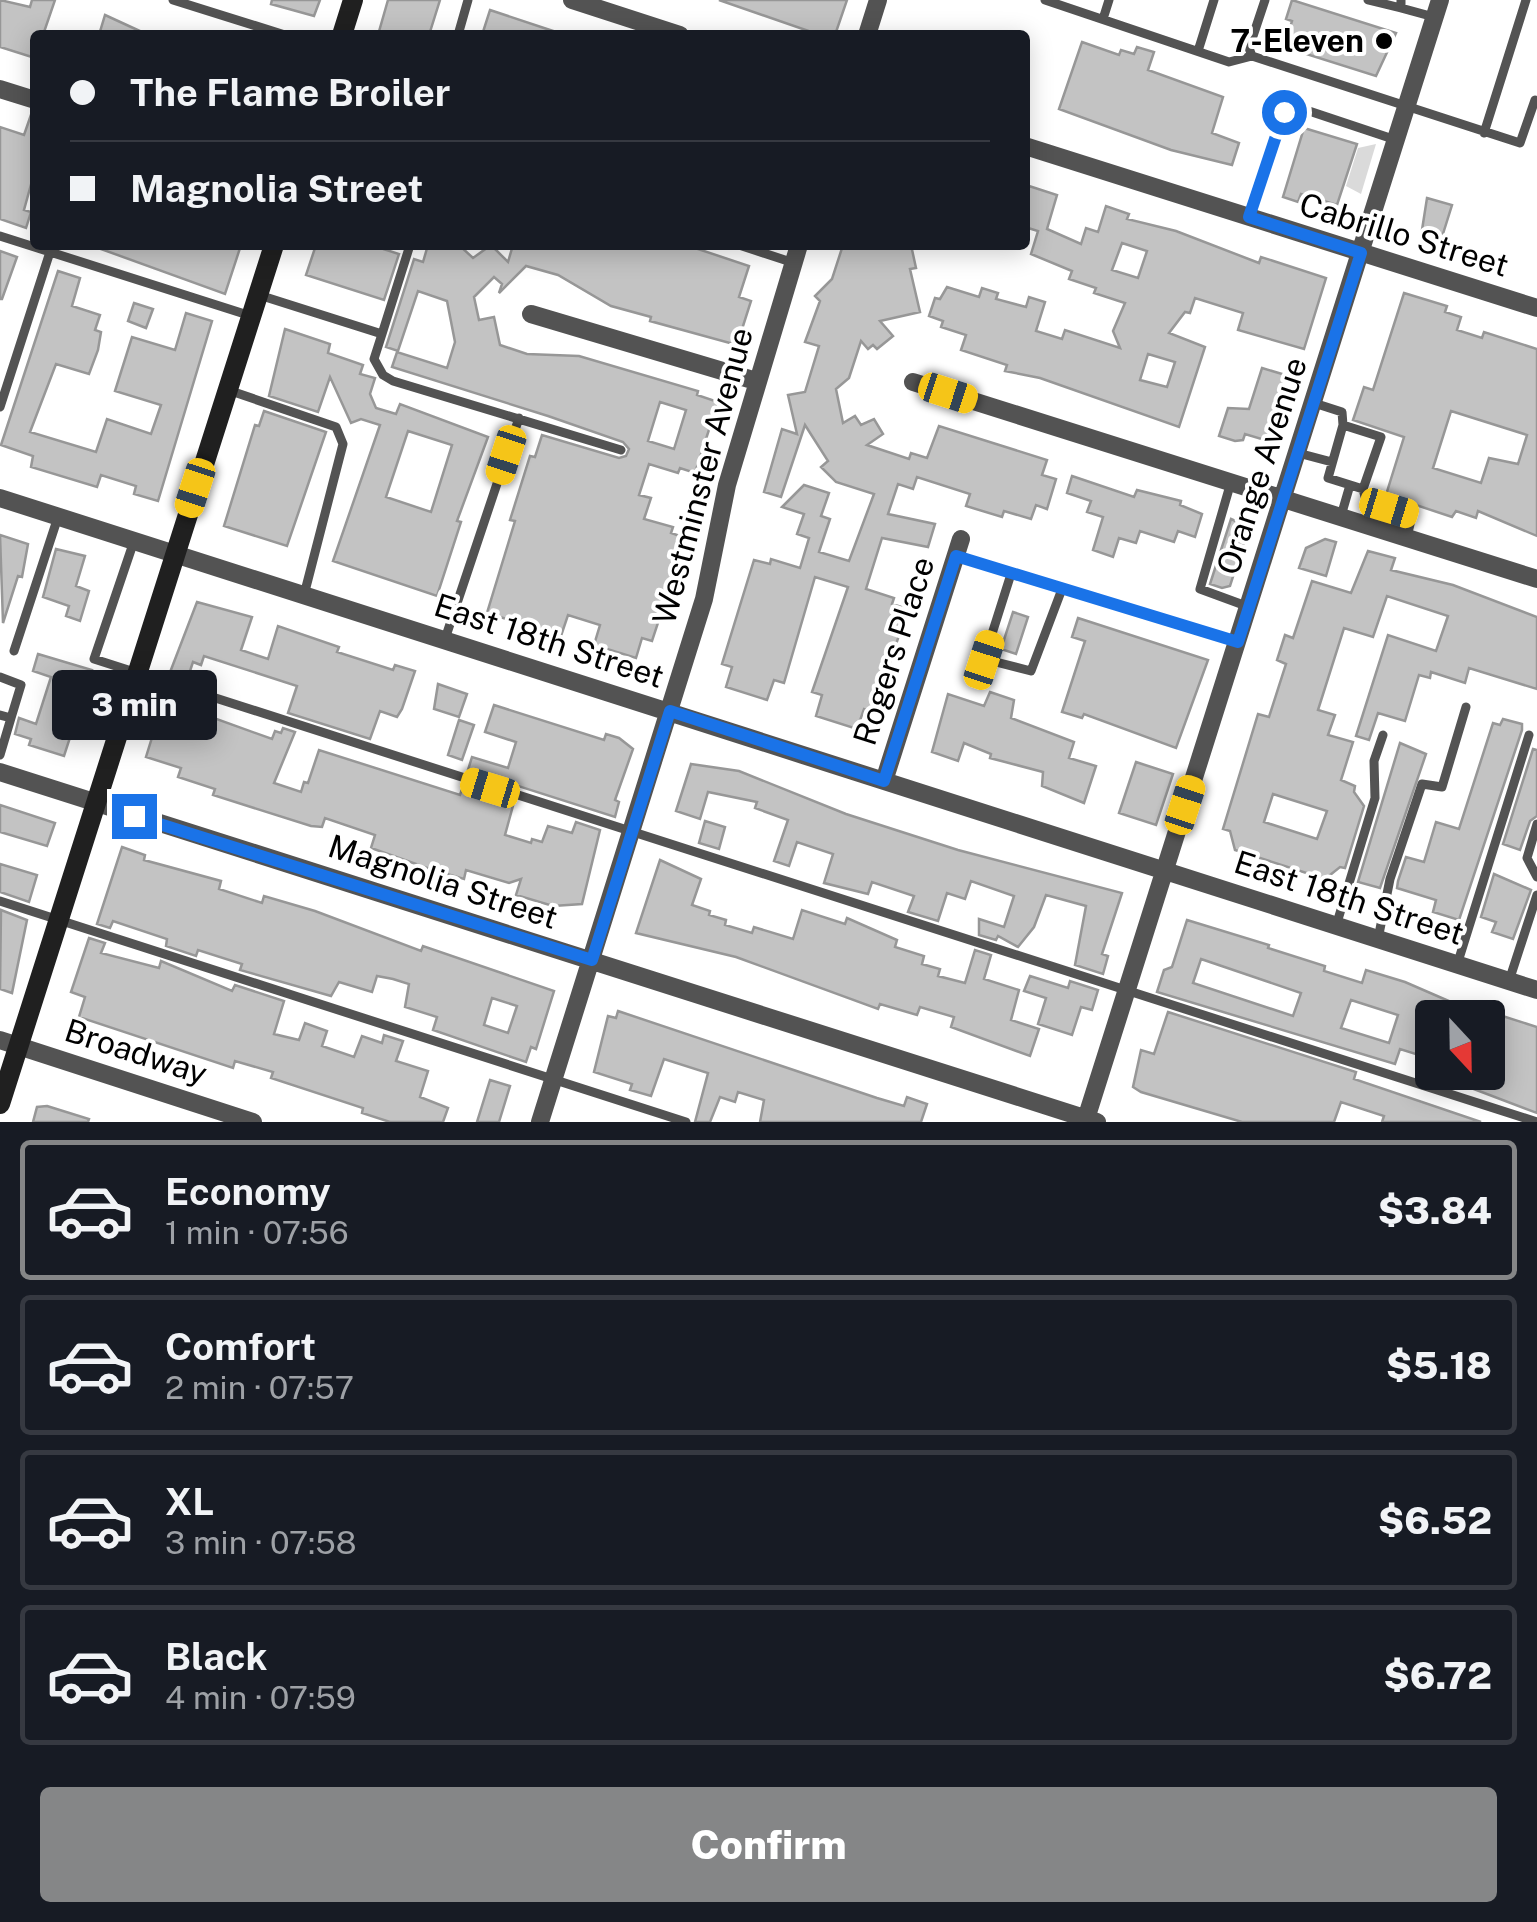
<!DOCTYPE html>
<html lang="en">
<head>
<meta charset="utf-8">
<style>
	:root { --surface:#171b24; --page:#20242c; --text:#f1f3f6; --muted:#9ea1a6; --line:#363941; --accent:#858687 }
	body { margin:0; font-family:"Public Sans",sans-serif; background:var(--page); color:var(--text); height:100vh; display:flex; flex-direction:column; font-size:38px; white-space:nowrap }
	* { box-sizing:border-box; margin:0 }
	p { font-size:32px; color:var(--muted) }
	.icon { flex:none; width:55px; height:55px; fill:none; stroke:currentColor; stroke-width:2; stroke-linecap:round; stroke-linejoin:round }
	.map { position:relative; height:1122px; overflow:hidden }
	.drawer { display:flex; flex-direction:column; background:var(--surface); flex:1 }
	.drawer>* { flex:none }
	.guide { position:absolute; left:30px; top:30px; width:1000px; height:220px; border-radius:10px; box-shadow:0 5px 25px #0003; display:grid; align-content:center; height:220px; padding:0 40px; background:var(--surface) }
	.needle { width:65px; rotate:158deg }
	.controls { position:absolute; left:1415px; top:1000px; display:grid; gap:20px }
	.controls a { display:grid; place-items:center; width:90px; height:90px; border-radius:10px; background:var(--surface); box-shadow:0 5px 25px #0003; font-size:50px }
	.end { position:absolute; width:45px; height:45px; margin:-22px; border:12px solid #1a73e8; background:#fff; box-shadow:0 0 0 5px #fff }
	.from { border-radius:50% }
	.bubble { position:absolute; height:70px; border-radius:10px; background:var(--surface); box-shadow:0 5px 25px #0003; font-size:32px; font-weight:800; line-height:70px; text-align:center }
	.car { position:absolute; width:30px; height:60px; margin:-30px -15px; border-radius:12px; box-shadow:0 0 8px 2px #0007; background:linear-gradient(#f5c518 24%,#345 0 40%,#f5c518 0 76%,#345 0 86%,#f5c518 0) }
	.guide b { display:flex; align-items:center; gap:35px; height:95px; font-size:38px }
	.guide b+b { border-top:2px solid var(--line) }
	.guide i { width:25px; height:25px; background:var(--text) }
	ul { padding:18px 0 0; list-style:none }
	li { display:flex; align-items:center; gap:30px; height:140px; margin:0 20px 15px; padding:0 20px; border:5px solid var(--line); border-radius:10px }
	li div { flex:1 }
	li b { display:block; font-size:38px }
	li em { font-style:normal; font-weight:800 }
	li.current { border-color:var(--accent) }
	li>.icon { width:90px; height:90px; stroke-width:1.5 }
	.cta { display:flex; gap:20px; margin-top:auto; padding:20px 40px }
	.cta a { flex:1; height:115px; border-radius:10px; background:var(--accent); color:#fff; font-size:40px; font-weight:800; line-height:115px; text-align:center }
	.map>svg:first-child { display:block }
	.green { fill:#dadada }
	.building { fill:#c3c3c3; stroke:#979797; stroke-width:2.5; fill-rule:evenodd }
	.lines { fill:none; stroke-linecap:round; stroke-linejoin:round }
	.lane { stroke:#535353; stroke-width:9 }
	.street { stroke:#535353; stroke-width:18 }
	.secondary { stroke:#202020; stroke-width:20 }
	.route { stroke:#1a73e8; stroke-width:12 }
	.poi-dot { fill:#000; stroke:#fff; stroke-width:4 }
	.labels { text-anchor:middle; stroke-width:8; stroke-linejoin:round; paint-order:stroke }
	.poi-label { font-size:32px; font-weight:bold; fill:#000; stroke:#fff; text-anchor:end }
	.street-label { font-size:32px; fill:#000; stroke:#fff }
</style>
</head>
<body>
<div class="map">
<svg width="1537" height="1122" viewBox="0 0 1537 1122">
	<rect width="100%" height="100%" fill="#fff"/>
	<path class="green" d="M 1376,144 L 1361,194 L 1346,186 L 1358,148 Z"/>
	<path class="building" d="M 0,0 L 30,7 L 32,0 L 55,0 L 43,35 L 35,35 L 35,58 L 0,47 Z
		M 272,0 L 320,0 L 314,16 L 271,4 Z
		M 388,0 L 440,0 L 429,35 L 378,35 Z
		M 719,0 L 847,0 L 835,35 L 820,35 Z
		M 1292,0 L 1396,33 L 1376,76 L 1284,47 L 1292,21 L 1286,19 Z
		M 490,10 L 556,32 L 556,35 L 482,35 Z
		M 105,15 L 142,32 L 141,35 L 99,35 Z
		M 1082,42 L 1119,55 L 1121,50 L 1134,54 L 1137,47 L 1154,52 L 1148,70 L 1223,97 L 1212,133 L 1239,143 L 1232,165 L 1171,150 L 1059,109 Z
		M 32,112 L 35,170 L 24,210 L 31,212 L 26,228 L 0,219 L 0,127 L 24,135 Z
		M 1304,128 L 1357,144 L 1337,205 L 1301,194 L 1298,202 L 1283,197 Z
		M 1029,186 L 1057,195 L 1047,229 L 1081,244 L 1086,228 L 1098,232 L 1106,206 L 1129,214 L 1127,219 L 1176,231 L 1259,263 L 1261,257 L 1326,278 L 1304,349 L 1238,330 L 1243,313 L 1195,298 L 1190,313 L 1185,312 L 1169,333 L 1205,347 L 1179,427 L 1040,378 L 1005,371 L 1007,365 L 961,350 L 966,335 L 941,327 L 943,321 L 929,316 L 935,298 L 940,299 L 947,287 L 979,297 L 982,288 L 998,293 L 996,299 L 1026,307 L 1029,297 L 1045,302 L 1036,331 L 1062,339 L 1065,330 L 1120,348 L 1113,331 L 1125,303 L 1094,293 L 1096,288 L 1069,279 L 1072,271 L 1031,254 L 1038,231 L 1025,227 ZM 1122,243 L 1147,251 L 1138,278 L 1112,270 ZM 1148,354 L 1175,362 L 1167,387 L 1140,380 Z
		M 1427,198 L 1452,205 L 1442,237 L 1422,230 Z
		M 90,245 L 241,245 L 225,294 Z
		M 316,245 L 371,245 L 399,254 L 384,300 L 306,275 Z
		M 428,245 L 459,245 L 473,258 L 491,245 L 508,262 L 513,245 L 686,245 L 749,266 L 739,297 L 751,301 L 737,345 L 650,321 L 651,317 L 611,306 L 558,275 L 526,266 L 499,293 L 502,284 L 494,277 L 474,297 L 479,320 L 494,317 L 500,345 L 527,354 L 579,356 L 698,391 L 697,395 L 718,402 L 695,473 L 680,468 L 678,473 L 649,464 L 639,495 L 651,498 L 644,519 L 673,527 L 671,533 L 686,538 L 652,641 L 642,638 L 636,658 L 594,645 L 600,625 L 568,615 L 561,636 L 487,613 L 515,521 L 510,520 L 530,456 L 535,457 L 542,435 L 619,458 L 626,456 L 629,449 L 623,442 L 548,416 L 392,367 L 397,352 L 447,368 L 455,342 L 447,301 L 418,291 L 398,351 L 386,347 L 414,259 L 423,262 ZM 660,402 L 686,410 L 674,449 L 648,441 Z
		M 843,245 L 911,245 L 916,268 L 910,269 L 920,312 L 880,321 L 893,336 L 877,349 L 873,345 L 868,349 L 861,341 L 849,378 L 836,389 L 843,423 L 855,416 L 861,425 L 874,419 L 883,434 L 867,445 L 909,459 L 911,453 L 927,458 L 939,426 L 1047,460 L 1042,475 L 1056,479 L 1047,509 L 1036,505 L 1031,519 L 1004,511 L 1002,517 L 966,506 L 970,494 L 917,477 L 913,489 L 898,484 L 888,514 L 935,524 L 928,547 L 882,538 L 866,589 L 894,598 L 892,604 L 908,609 L 873,712 L 864,709 L 857,729 L 816,716 L 822,695 L 812,692 L 848,587 L 815,577 L 784,683 L 774,680 L 767,700 L 726,687 L 732,667 L 722,664 L 754,560 L 770,564 L 771,559 L 800,568 L 809,538 L 797,534 L 804,514 L 782,507 L 804,485 L 829,493 L 821,516 L 830,519 L 819,552 L 849,561 L 874,494 L 836,482 L 821,467 L 828,461 L 805,425 L 781,497 L 764,492 L 782,429 L 797,434 L 788,395 L 805,392 L 819,346 L 805,342 L 820,301 L 815,296 L 832,279 Z
		M 0,251 L 17,257 L 2,299 L 0,299 Z
		M 58,271 L 80,278 L 72,306 L 100,315 L 95,330 L 101,332 L 98,350 L 89,374 L 56,364 L 30,432 L 96,452 L 107,419 L 151,434 L 161,405 L 115,391 L 132,337 L 175,350 L 186,313 L 212,321 L 158,501 L 134,494 L 136,486 L 101,475 L 97,487 L 31,467 L 33,456 L 1,445 Z
		M 1404,293 L 1447,306 L 1445,312 L 1461,317 L 1457,330 L 1482,338 L 1484,332 L 1537,349 L 1537,536 L 1478,511 L 1476,518 L 1456,511 L 1452,517 L 1386,495 L 1404,437 L 1353,420 L 1364,387 L 1373,390 ZM 1451,411 L 1527,435 L 1518,464 L 1489,458 L 1481,483 L 1433,468 Z
		M 134,303 L 153,309 L 146,328 L 128,321 Z
		M 285,329 L 330,344 L 328,353 L 363,365 L 360,374 L 375,378 L 370,394 L 376,408 L 396,414 L 400,404 L 488,437 L 457,521 L 461,522 L 437,596 L 333,561 L 380,425 L 361,419 L 351,423 L 330,377 L 318,412 L 269,396 ZM 408,431 L 452,445 L 431,512 L 386,497 Z
		M 1262,368 L 1289,376 L 1285,387 L 1290,388 L 1276,432 L 1271,430 L 1268,441 L 1245,434 L 1243,440 L 1235,441 L 1219,436 L 1228,408 L 1249,409 Z
		M 264,411 L 326,432 L 287,546 L 224,526 L 255,425 L 259,426 Z
		M 1072,476 L 1134,497 L 1137,490 L 1181,501 L 1180,505 L 1202,514 L 1195,537 L 1178,531 L 1174,542 L 1140,531 L 1136,543 L 1119,538 L 1113,557 L 1093,550 L 1103,517 L 1087,512 L 1091,501 L 1067,493 Z
		M 1231,519 L 1249,527 L 1230,586 L 1222,588 L 1210,584 Z
		M 0,535 L 28,544 L 22,577 L 18,576 L 3,623 Z
		M 1325,539 L 1336,542 L 1326,576 L 1299,568 L 1306,548 Z
		M 56,549 L 85,556 L 76,586 L 89,591 L 80,621 L 66,616 L 69,606 L 43,597 Z
		M 1368,551 L 1395,558 L 1391,570 L 1453,585 L 1537,617 L 1537,689 L 1469,668 L 1465,683 L 1431,672 L 1430,678 L 1419,675 L 1405,721 L 1378,713 L 1369,740 L 1356,736 L 1388,635 L 1436,651 L 1448,616 L 1387,596 L 1373,637 L 1344,628 L 1318,710 L 1335,715 L 1328,735 L 1353,742 L 1341,780 L 1355,786 L 1354,792 L 1364,806 L 1345,868 L 1340,867 L 1325,879 L 1235,850 L 1230,831 L 1223,829 L 1258,714 L 1269,717 L 1286,664 L 1277,660 L 1285,635 L 1293,638 L 1312,581 L 1351,593 ZM 1273,794 L 1327,811 L 1317,839 L 1264,822 Z
		M 197,602 L 252,617 L 241,650 L 268,659 L 278,626 L 339,647 L 337,652 L 393,670 L 395,665 L 415,671 L 402,709 L 397,717 L 380,711 L 370,739 L 288,713 L 297,686 L 204,656 L 201,665 L 193,662 L 187,680 L 169,675 Z
		M 1013,612 L 1028,617 L 1016,654 L 1001,649 Z
		M 1078,618 L 1208,660 L 1176,748 L 1084,714 L 1082,718 L 1062,712 L 1085,641 L 1072,637 Z
		M 38,654 L 92,670 L 64,756 L 29,745 L 31,739 L 15,734 L 19,718 L 36,724 L 51,677 L 33,671 Z
		M 438,684 L 467,694 L 459,717 L 434,709 Z
		M 990,692 L 1014,700 L 1011,718 L 1074,742 L 1069,758 L 1096,766 L 1084,803 L 1042,786 L 1043,772 L 990,758 L 991,754 L 964,743 L 958,761 L 932,752 L 948,694 L 984,706 Z
		M 175,704 L 272,739 L 275,731 L 281,733 L 283,728 L 295,732 L 274,783 L 301,792 L 304,782 L 308,783 L 319,750 L 460,795 L 463,786 L 514,802 L 505,835 L 531,843 L 532,839 L 542,842 L 548,826 L 572,833 L 576,822 L 600,830 L 582,904 L 553,906 L 516,895 L 521,879 L 509,883 L 466,870 L 464,879 L 430,869 L 371,848 L 375,835 L 325,818 L 322,827 L 311,826 L 213,795 L 215,789 L 178,777 L 181,768 L 146,757 L 155,728 L 166,731 Z
		M 494,705 L 604,740 L 606,734 L 619,738 L 633,749 L 615,800 L 619,802 L 615,817 L 468,770 L 472,757 L 508,768 L 516,742 L 485,732 Z
		M 1503,719 L 1522,724 L 1522,730 L 1459,920 L 1433,912 L 1436,900 L 1397,888 L 1398,881 L 1406,857 L 1424,862 L 1436,822 L 1459,829 L 1493,723 L 1500,725 Z
		M 459,720 L 474,725 L 462,760 L 448,755 Z
		M 1400,743 L 1426,754 L 1380,888 L 1358,882 Z
		M 1533,749 L 1537,750 L 1537,816 L 1530,821 L 1520,850 L 1503,844 Z
		M 1136,762 L 1173,774 L 1156,825 L 1119,813 Z
		M 691,764 L 739,771 L 846,814 L 958,850 L 1122,893 L 1102,954 L 1108,956 L 1103,974 L 1075,965 L 1086,906 L 1046,895 L 1034,927 L 1018,947 L 998,936 L 996,940 L 979,935 L 979,919 L 1004,927 L 1014,896 L 971,881 L 965,899 L 947,893 L 938,921 L 908,912 L 914,896 L 872,882 L 868,894 L 824,883 L 833,854 L 797,842 L 789,866 L 774,861 L 788,820 L 755,808 L 757,802 L 708,792 L 700,819 L 676,811 Z
		M 0,805 L 55,823 L 47,846 L 0,832 Z
		M 705,821 L 725,827 L 719,849 L 699,843 Z
		M 122,847 L 145,855 L 144,860 L 221,881 L 219,889 L 262,903 L 264,896 L 315,911 L 421,951 L 423,946 L 554,991 L 536,1049 L 531,1047 L 526,1062 L 433,1030 L 437,1017 L 405,1007 L 409,984 L 393,979 L 377,976 L 372,992 L 339,982 L 331,996 L 240,970 L 242,964 L 198,950 L 196,956 L 166,946 L 167,939 L 113,921 L 110,928 L 97,924 ZM 492,998 L 517,1006 L 508,1033 L 484,1025 Z
		M 660,860 L 701,879 L 692,905 L 710,911 L 709,915 L 726,920 L 725,925 L 752,933 L 754,927 L 793,939 L 802,910 L 845,924 L 847,918 L 897,940 L 895,947 L 924,956 L 922,964 L 940,969 L 938,976 L 965,983 L 975,950 L 991,955 L 984,979 L 1019,990 L 1011,1020 L 1039,1029 L 1030,1056 L 951,1027 L 954,1017 L 920,1007 L 917,1015 L 880,1004 L 878,1009 L 736,957 L 636,933 Z
		M 0,864 L 37,875 L 29,902 L 0,892 Z
		M 1494,874 L 1531,890 L 1513,939 L 1492,932 L 1496,922 L 1481,917 Z
		M 1,910 L 27,920 L 12,993 L 0,989 Z
		M 1187,920 L 1269,945 L 1268,948 L 1325,966 L 1324,971 L 1362,983 L 1366,970 L 1405,982 L 1458,1005 L 1454,1018 L 1432,1018 L 1422,1056 L 1400,1049 L 1395,1064 L 1157,992 L 1164,970 L 1172,967 ZM 1201,959 L 1301,993 L 1293,1016 L 1193,983 ZM 1351,1000 L 1398,1015 L 1389,1043 L 1341,1028 Z
		M 89,938 L 105,943 L 101,953 L 159,968 L 161,961 L 232,991 L 235,985 L 284,1001 L 274,1034 L 299,1040 L 305,1023 L 327,1031 L 322,1046 L 354,1057 L 362,1036 L 382,1043 L 384,1035 L 403,1041 L 396,1061 L 428,1071 L 420,1097 L 448,1108 L 443,1122 L 390,1122 L 362,1113 L 363,1108 L 271,1078 L 273,1072 L 235,1061 L 233,1068 L 79,1017 L 85,997 L 71,992 Z
		M 1030,976 L 1068,988 L 1070,981 L 1098,990 L 1092,1010 L 1081,1007 L 1072,1035 L 1038,1024 L 1046,998 L 1024,991 Z
		M 618,1011 L 877,1098 L 904,1106 L 907,1097 L 927,1104 L 921,1122 L 760,1122 L 764,1100 L 738,1092 L 735,1102 L 720,1097 L 710,1122 L 695,1122 L 708,1073 L 664,1059 L 651,1096 L 630,1090 L 632,1084 L 594,1072 L 608,1016 L 616,1018 Z
		M 1168,1012 L 1356,1072 L 1354,1079 L 1481,1122 L 1382,1122 L 1384,1116 L 1341,1102 L 1334,1122 L 1242,1122 L 1141,1092 L 1133,1087 L 1141,1050 L 1154,1054 Z
		M 1493,1013 L 1537,1027 L 1537,1113 L 1437,1075 L 1488,1072 L 1488,1017 Z
		M 490,1080 L 510,1086 L 499,1122 L 477,1122 Z
		M 47,1106 L 89,1119 L 88,1122 L 33,1122 L 37,1107 Z"/>
	<g class="lines">
		<path class="lane" d="M 173,0 L 285,35
			M 1045,0 L 1229,62 L 1252,56
			M 1265,0 L 1249,48 L 1252,56 L 1520,143 L 1535,100
			M 1368,0 L 1401,8
			M 1401,0 L 1401,8 L 1434,17
			M 1103,19 L 1109,0
			M 458,35 L 468,0
			M 1198,51 L 1214,0
			M 1484,133 L 1526,0
			M 1249,217 L 1284,112 L 1297,107 L 1396,140
			M 0,236 L 251,316
			M 739,245 L 794,263
			M 259,295 L 382,334 L 410,245
			M 382,334 L 374,359 L 383,375 L 393,381 L 621,450
			M 228,390 L 336,427 L 343,444 L 304,595
			M 1314,403 L 1342,412 L 1343,425 L 1328,478 L 1363,489
			M 0,407 L 50,252
			M 1343,425 L 1381,437 L 1363,489 L 1366,501 L 1412,516 L 1407,537
			M 1298,453 L 1332,462
			M 1231,482 L 1200,589 L 1249,607
			M 1341,516 L 1350,485
			M 134,541 L 94,659 L 1537,1122
			M 956,556 L 1238,642
			M 1011,574 L 984,659 L 1031,671 L 1062,589
			M 445,639 L 519,418
			M 14,651 L 58,517
			M 0,677 L 21,685 L 11,718
			M 0,715 L 11,718 L 0,755
			M 1537,824 L 1527,858 L 1537,877
			M 0,901 L 686,1122
			M 1336,926 L 1375,798 L 1374,761 L 1383,735
			M 1378,939 L 1390,879 L 1422,784 L 1442,787 L 1466,707
			M 1457,965 L 1529,735
			M 1509,981 L 1537,895"/>
		<path class="street" d="M 572,0 L 680,35
			M 867,35 L 878,0
			M 0,89 L 35,100
			M 1025,146 L 1537,308
			M 531,314 L 756,381
			M 913,382 L 1537,579
			M 0,498 L 1537,990
			M 0,772 L 1097,1122
			M 884,781 L 961,539
			M 0,1040 L 253,1122
			M 540,1122 L 704,599 L 727,485 L 799,245
			M 1085,1122 L 1440,0"/>
		<path class="secondary" d="M 342,35 L 353,0
			M 0,1104 L 274,245"/>
	</g>
	<g class="lines">
		<path class="route" d="M 134,816 L 592,960 L 670,711 L 884,781 L 956,556 L 1238,642 L 1361,253 L 1249,217 L 1284,112"/>
	</g>
	<circle class="poi-dot" cx="1384" cy="41" r="10"/>
	<g class="labels">
		<g class="poi-label">
			<text x="1364" y="52">7-Eleven</text>
		</g>
		<g class="street-label">
			<text transform="translate(1404 235) rotate(17)" y="11">Cabrillo Street</text>
			<text transform="translate(1262 466) rotate(-72)" y="11">Orange Avenue</text>
			<text transform="translate(703 476) rotate(-75)" y="11">Westminster Avenue</text>
			<text transform="translate(549 641) rotate(18)" y="11">East 18th Street</text>
			<text transform="translate(894 651) rotate(-72)" y="11">Rogers Place</text>
			<text transform="translate(443 882) rotate(18)" y="11">Magnolia Street</text>
			<text transform="translate(1349 898) rotate(18)" y="11">East 18th Street</text>
			<text transform="translate(136 1052) rotate(18)" y="11">Broadway</text>
		</g>
	</g>
</svg>
<div class="controls">
<a><svg class="needle" viewBox="-14 -14 28 28"><path d="M0-13l5 13h-10z" fill="#e53935"/><path d="M0 13l5-13h-10z" fill="#9ea1a6"/></svg></a>
</div>
<i class="end from" style="left:1284px;top:112px"></i>
<i class="end" style="left:134px;top:816px"></i>
<div class="bubble" style="left:52px;top:670px;width:165px">3 min</div>
<i class="car" style="left:948px;top:393px;rotate:108deg"></i>
<i class="car" style="left:506px;top:455px;rotate:198deg"></i>
<i class="car" style="left:195px;top:488px;rotate:198deg"></i>
<i class="car" style="left:1389px;top:508px;rotate:107deg"></i>
<i class="car" style="left:984px;top:660px;rotate:18deg"></i>
<i class="car" style="left:490px;top:788px;rotate:287deg"></i>
<i class="car" style="left:1185px;top:805px;rotate:18deg"></i>
<div class="guide">
<b><i class="from"></i>The Flame Broiler</b>
<b><i></i>Magnolia Street</b>
</div>
</div>
<section class="drawer">
<ul>
<li class="current"><svg class="icon" aria-label="car" viewBox="0 0 24 24"><path d="M5 17H2v-5l4-1 3-4h7l3 4 3 1v5h-3M9 17h6M6 11h13"/><circle cx="7" cy="17" r="2"/><circle cx="17" cy="17" r="2"/></svg><div><b>Economy</b><p>1 min · 07:56</p></div><em>$3.84</em></li>
<li><svg class="icon" aria-label="car" viewBox="0 0 24 24"><path d="M5 17H2v-5l4-1 3-4h7l3 4 3 1v5h-3M9 17h6M6 11h13"/><circle cx="7" cy="17" r="2"/><circle cx="17" cy="17" r="2"/></svg><div><b>Comfort</b><p>2 min · 07:57</p></div><em>$5.18</em></li>
<li><svg class="icon" aria-label="car" viewBox="0 0 24 24"><path d="M5 17H2v-5l4-1 3-4h7l3 4 3 1v5h-3M9 17h6M6 11h13"/><circle cx="7" cy="17" r="2"/><circle cx="17" cy="17" r="2"/></svg><div><b>XL</b><p>3 min · 07:58</p></div><em>$6.52</em></li>
<li><svg class="icon" aria-label="car" viewBox="0 0 24 24"><path d="M5 17H2v-5l4-1 3-4h7l3 4 3 1v5h-3M9 17h6M6 11h13"/><circle cx="7" cy="17" r="2"/><circle cx="17" cy="17" r="2"/></svg><div><b>Black</b><p>4 min · 07:59</p></div><em>$6.72</em></li>
</ul>
<div class="cta"><a>Confirm</a></div>
</section>
</body>
</html>
